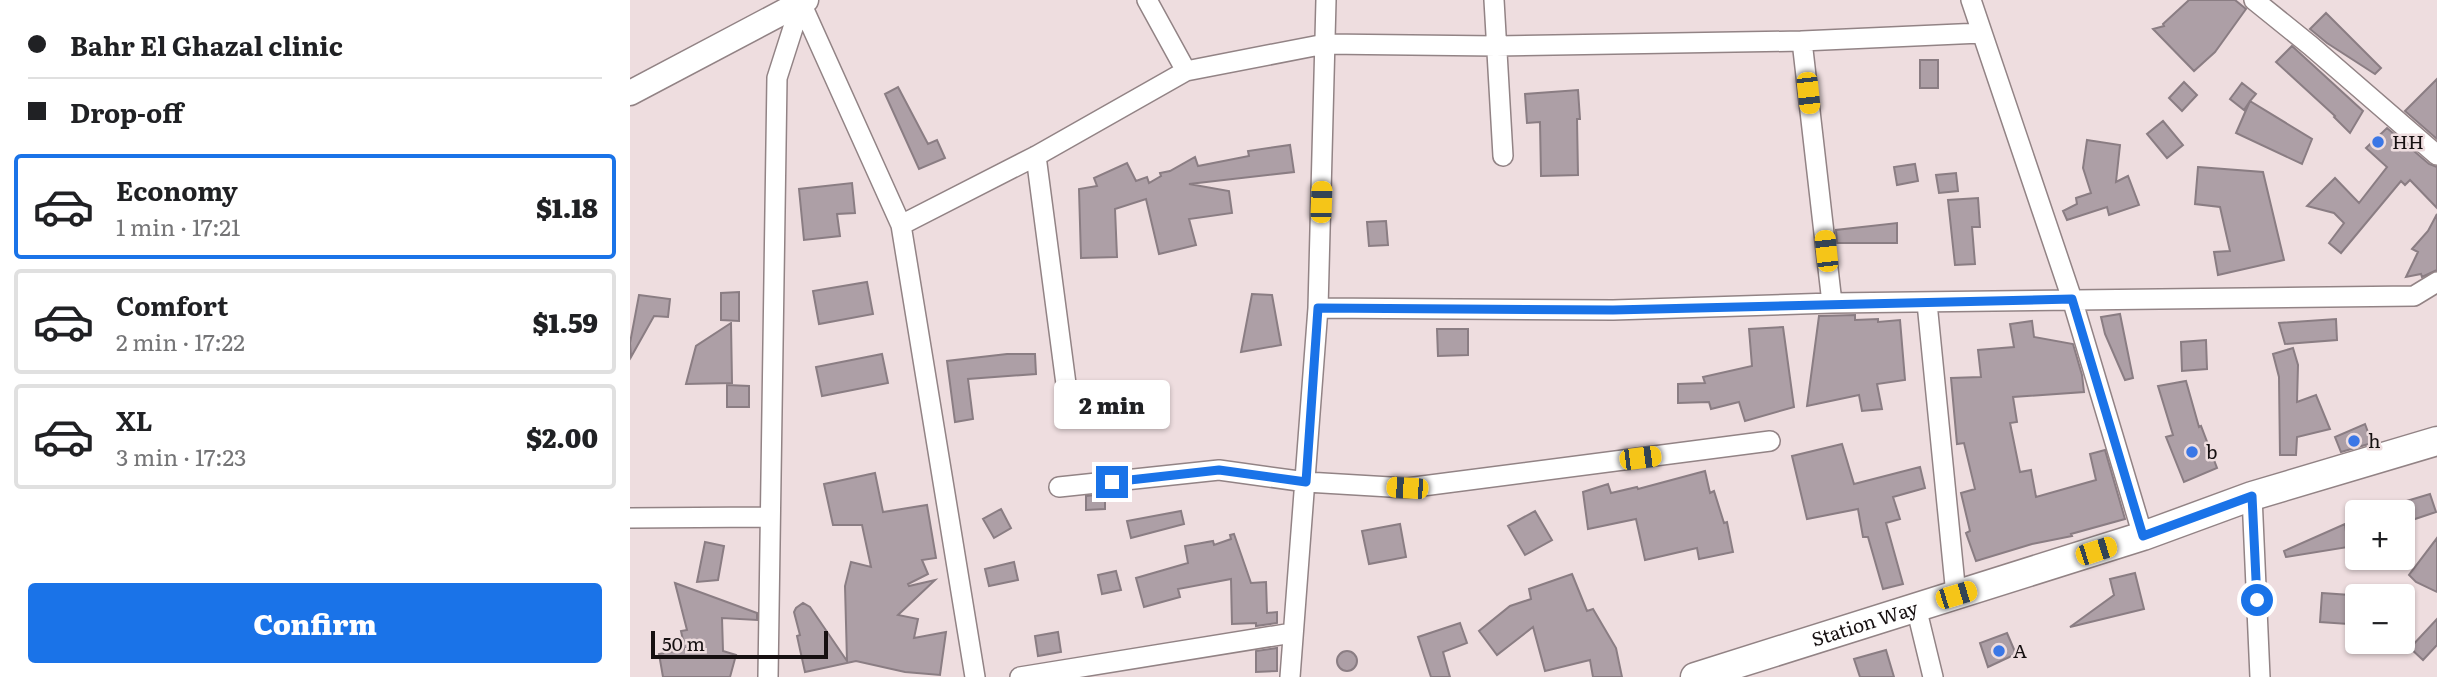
<!DOCTYPE html>
<html lang="en">
<head>
<meta charset="utf-8">
<style>
	:root { --surface:#fff; --page:#f6f6f6; --text:#202124; --muted:#757577; --line:#e0e0e0; --accent:#1a73e8 }
	body { margin:0; font-family:Literata,serif; background:var(--page); color:var(--text); height:100vh; display:flex; flex-direction:column; font-size:26px; white-space:nowrap }
	* { box-sizing:border-box; margin:0 }
	p { font-size:23px; color:var(--muted) }
	.icon { flex:none; width:38px; height:38px; fill:none; stroke:currentColor; stroke-width:2; stroke-linecap:round; stroke-linejoin:round }
	.map { position:relative; flex:1; overflow:hidden }
	.panel { display:flex; flex-direction:column; background:var(--surface); width:630px }
	.panel>* { flex:none }
	.top-card { display:grid; align-content:center; height:154px; padding:0 28px; background:var(--surface) }
	.tools { position:absolute; left:1715px; top:500px; display:grid; gap:14px }
	.tools a { display:grid; place-items:center; width:70px; height:70px; border-radius:7px; background:var(--surface); box-shadow:0 2px 5px #0004; font-size:35px }
	.scale { position:absolute; left:21px; bottom:18px; width:177px; box-sizing:border-box; padding-left:7px; border:4px solid #161011; border-top:0; font-size:19px; line-height:24px; white-space:nowrap; color:#161011; -webkit-text-stroke:5px #eedddf; paint-order:stroke }
	.end { position:absolute; width:32px; height:32px; margin:-16px; border:9px solid #1a73e8; background:#fff; box-shadow:0 0 0 4px #fff }
	.from { border-radius:50% }
	.bubble { position:absolute; height:49px; border-radius:7px; background:var(--surface); box-shadow:0 2px 5px #0004; font-size:23px; font-weight:800; line-height:49px; text-align:center }
	.car { position:absolute; width:21px; height:42px; margin:-21px -10px; border-radius:9px; box-shadow:0 0 5px 2px #0007; background:linear-gradient(#f5c518 24%,#345 0 40%,#f5c518 0 76%,#345 0 86%,#f5c518 0) }
	.top-card b { display:flex; align-items:center; gap:24px; height:66px; font-size:26px }
	.top-card b+b { border-top:2px solid var(--line) }
	.top-card i { width:18px; height:18px; background:var(--text) }
	ul { padding:0; list-style:none }
	li { display:flex; align-items:center; gap:21px; height:105px; margin:0 14px 10px; padding:0 14px; border:4px solid var(--line); border-radius:7px }
	li div { flex:1 }
	li b { display:block; font-size:26px }
	li em { font-style:normal; font-weight:800 }
	li.current { border-color:var(--accent) }
	li>.icon { width:63px; height:63px; stroke-width:1.5 }
	.action { display:flex; gap:14px; margin-top:auto; padding:14px 28px }
	.action a { flex:1; height:80px; border-radius:7px; background:var(--accent); color:#fff; font-size:28px; font-weight:800; line-height:80px; text-align:center }
	main { display:flex; flex:1; min-height:0 }
	.map>svg:first-child { display:block }
	.building { fill:#ad9fa6; stroke:#8a7d83; stroke-width:2 }
	.lines { fill:none; stroke-linecap:round; stroke-linejoin:round }
	.minor-casing { stroke:#928385; stroke-width:22 }
	.tertiary-casing { stroke:#928385; stroke-width:27 }
	.secondary-casing { stroke:#928385; stroke-width:31 }
	.minor { stroke:#fff; stroke-width:19 }
	.tertiary { stroke:#fff; stroke-width:24 }
	.secondary { stroke:#fff; stroke-width:28 }
	.route { stroke:#1a73e8; stroke-width:9 }
	.poi-dot { fill:#3b77e6; stroke:#eedddf; stroke-width:2.5 }
	.labels { text-anchor:middle; stroke-width:5; stroke-linejoin:round; paint-order:stroke }
	.poi-label { font-size:19px; fill:#161011; stroke:#eedddf; text-anchor:start }
	.street-label { font-size:19px; fill:#161011; stroke:#eedddf }
</style>
</head>
<body>
<main>
<section class="panel">
<div class="top-card">
<b><i class="from"></i>Bahr El Ghazal clinic</b>
<b><i></i>Drop-off</b>
</div>
<ul>
<li class="current"><svg class="icon" aria-label="car" viewBox="0 0 24 24"><path d="M5 17H2v-5l4-1 3-4h7l3 4 3 1v5h-3M9 17h6M6 11h13"/><circle cx="7" cy="17" r="2"/><circle cx="17" cy="17" r="2"/></svg><div><b>Economy</b><p>1 min · 17:21</p></div><em>$1.18</em></li>
<li><svg class="icon" aria-label="car" viewBox="0 0 24 24"><path d="M5 17H2v-5l4-1 3-4h7l3 4 3 1v5h-3M9 17h6M6 11h13"/><circle cx="7" cy="17" r="2"/><circle cx="17" cy="17" r="2"/></svg><div><b>Comfort</b><p>2 min · 17:22</p></div><em>$1.59</em></li>
<li><svg class="icon" aria-label="car" viewBox="0 0 24 24"><path d="M5 17H2v-5l4-1 3-4h7l3 4 3 1v5h-3M9 17h6M6 11h13"/><circle cx="7" cy="17" r="2"/><circle cx="17" cy="17" r="2"/></svg><div><b>XL</b><p>3 min · 17:23</p></div><em>$2.00</em></li>
</ul>
<div class="action"><a>Confirm</a></div>
</section>
<div class="map">
<svg width="1807" height="677" viewBox="0 0 1807 677">
	<rect width="100%" height="100%" fill="#eedddf"/>
	<path class="building" d="M 1559,0 L 1605,0 L 1616,9 L 1585,52 L 1564,71 L 1523,29 L 1534,26 L 1533,24 Z
		M 1696,13 L 1751,68 L 1745,74 L 1697,43 L 1680,29 Z
		M 1662,46 L 1733,111 L 1720,133 L 1704,117 L 1705,116 L 1646,62 Z
		M 1290,60 L 1308,60 L 1308,88 L 1290,88 Z
		M 1807,79 L 1807,139 L 1775,111 Z
		M 1554,82 L 1567,95 L 1552,111 L 1539,98 Z
		M 1612,83 L 1626,94 L 1620,101 L 1682,139 L 1672,164 L 1606,133 L 1620,101 L 1614,110 L 1600,99 Z
		M 268,87 L 298,144 L 307,140 L 315,158 L 289,169 L 255,94 Z
		M 948,90 L 950,119 L 947,119 L 948,175 L 911,176 L 910,122 L 897,123 L 895,94 Z
		M 1533,121 L 1553,145 L 1537,158 L 1517,134 Z
		M 1757,128 L 1799,164 L 1807,167 L 1807,208 L 1780,180 L 1775,185 L 1771,181 L 1711,253 L 1699,243 L 1714,223 L 1704,213 L 1677,206 L 1705,178 L 1729,203 L 1757,167 L 1736,148 Z
		M 1457,140 L 1490,145 L 1486,182 L 1498,176 L 1509,205 L 1479,215 L 1477,207 L 1437,220 L 1433,211 L 1447,204 L 1446,198 L 1461,193 L 1453,168 Z
		M 660,145 L 664,172 L 559,184 L 599,191 L 602,213 L 559,219 L 566,245 L 529,254 L 516,199 L 485,209 L 487,257 L 451,258 L 449,189 L 467,186 L 464,178 L 497,163 L 506,181 L 517,177 L 519,183 L 531,176 L 530,173 L 540,171 L 565,157 L 568,166 L 619,156 L 618,151 Z
		M 1285,164 L 1288,181 L 1267,185 L 1264,167 Z
		M 1568,167 L 1633,172 L 1654,260 L 1588,275 L 1584,252 L 1600,251 L 1590,207 L 1565,204 Z
		M 1326,173 L 1328,191 L 1309,193 L 1306,175 Z
		M 222,183 L 225,213 L 207,214 L 210,236 L 174,240 L 169,189 Z
		M 1348,198 L 1350,227 L 1342,227 L 1345,264 L 1325,265 L 1318,200 Z
		M 1807,214 L 1807,270 L 1792,277 L 1791,274 L 1776,277 L 1788,252 L 1782,249 L 1798,231 Z
		M 756,221 L 758,245 L 739,246 L 737,222 Z
		M 1267,223 L 1267,243 L 1207,243 L 1206,230 Z
		M 237,282 L 243,314 L 189,324 L 183,291 Z
		M 109,292 L 109,321 L 91,320 L 91,293 Z
		M 622,294 L 642,295 L 651,345 L 611,352 Z
		M 9,295 L 40,299 L 38,317 L 24,316 L 1,357 L 0,343 Z
		M 1490,314 L 1503,378 L 1495,380 L 1475,334 L 1471,317 Z
		M 1225,315 L 1225,320 L 1248,319 L 1248,322 L 1270,320 L 1275,380 L 1247,384 L 1252,409 L 1232,411 L 1229,395 L 1177,406 L 1189,316 Z
		M 1706,319 L 1707,340 L 1655,344 L 1649,323 Z
		M 1402,321 L 1404,337 L 1443,344 L 1452,375 L 1454,392 L 1383,397 L 1387,422 L 1380,423 L 1390,472 L 1401,470 L 1406,497 L 1466,480 L 1460,454 L 1475,450 L 1495,519 L 1441,534 L 1442,536 L 1402,544 L 1346,561 L 1336,533 L 1340,531 L 1331,493 L 1345,489 L 1334,443 L 1327,444 L 1321,378 L 1351,377 L 1348,350 L 1384,347 L 1380,324 Z
		M 101,323 L 102,383 L 56,384 L 66,346 Z
		M 1153,327 L 1164,407 L 1115,421 L 1109,402 L 1081,409 L 1079,402 L 1048,403 L 1048,384 L 1075,383 L 1073,377 L 1122,366 L 1119,329 Z
		M 807,329 L 838,329 L 838,355 L 808,356 Z
		M 1576,340 L 1577,369 L 1552,371 L 1551,342 Z
		M 1663,348 L 1668,365 L 1667,402 L 1686,395 L 1700,429 L 1667,437 L 1666,455 L 1650,455 L 1649,377 L 1643,354 Z
		M 252,354 L 258,383 L 192,396 L 186,367 Z
		M 377,354 L 405,354 L 406,374 L 338,379 L 343,419 L 325,422 L 317,361 Z
		M 1556,381 L 1569,427 L 1571,426 L 1587,468 L 1554,482 L 1536,437 L 1543,435 L 1528,386 Z
		M 97,385 L 119,386 L 119,407 L 97,407 Z
		M 1735,424 L 1742,443 L 1711,452 L 1705,437 Z
		M 1212,444 L 1224,484 L 1290,467 L 1295,488 L 1263,497 L 1270,519 L 1256,523 L 1273,584 L 1253,589 L 1238,537 L 1233,537 L 1228,509 L 1177,519 L 1162,456 Z
		M 1075,471 L 1080,493 L 1084,491 L 1094,523 L 1097,522 L 1103,552 L 1069,559 L 1067,548 L 1015,560 L 1006,519 L 958,529 L 953,492 L 978,484 L 981,493 L 1007,487 L 1008,489 Z
		M 245,473 L 253,512 L 297,505 L 306,558 L 292,560 L 298,574 L 278,584 L 279,586 L 305,580 L 268,615 L 288,619 L 284,638 L 316,632 L 310,675 L 275,672 L 226,661 L 175,672 L 167,636 L 170,635 L 164,612 L 166,608 L 173,603 L 180,607 L 217,661 L 215,586 L 221,562 L 241,567 L 232,525 L 203,525 L 194,484 Z
		M 475,494 L 475,509 L 456,510 L 456,496 Z
		M 1800,494 L 1806,512 L 1773,523 L 1773,502 Z
		M 371,509 L 381,528 L 364,538 L 353,519 Z
		M 551,511 L 554,524 L 501,538 L 497,521 Z
		M 905,511 L 922,540 L 895,555 L 878,526 Z
		M 770,524 L 776,557 L 739,564 L 732,531 Z
		M 1715,524 L 1718,547 L 1656,557 L 1654,551 Z
		M 604,534 L 621,583 L 636,582 L 637,613 L 647,612 L 647,623 L 626,626 L 626,623 L 602,624 L 601,579 L 548,589 L 550,597 L 514,607 L 506,578 L 558,563 L 555,546 L 583,541 L 584,545 L 601,539 L 600,535 Z
		M 1807,538 L 1807,592 L 1786,582 L 1779,575 Z
		M 75,542 L 94,546 L 88,580 L 67,582 Z
		M 384,562 L 388,580 L 359,586 L 355,569 Z
		M 486,571 L 491,590 L 472,594 L 468,575 Z
		M 1505,573 L 1514,609 L 1440,627 L 1484,595 L 1480,579 Z
		M 942,574 L 957,611 L 963,609 L 986,648 L 992,677 L 963,677 L 960,660 L 915,671 L 903,627 L 867,655 L 849,631 L 880,606 L 901,599 L 899,589 Z
		M 45,583 L 127,613 L 127,620 L 92,618 L 93,651 L 106,655 L 100,677 L 33,677 L 29,654 L 55,649 L 51,631 L 57,630 Z
		M 1692,593 L 1720,595 L 1718,624 L 1690,622 Z
		M 1807,619 L 1807,645 L 1793,660 L 1780,648 Z
		M 830,623 L 837,643 L 813,652 L 820,677 L 801,677 L 788,637 Z
		M 428,632 L 431,652 L 408,656 L 405,636 Z
		M 1377,633 L 1386,654 L 1358,667 L 1350,643 Z
		M 647,648 L 647,671 L 626,672 L 626,651 Z
		M 1256,650 L 1264,677 L 1230,677 L 1224,659 Z
		M707 661a10 10 0 1 1 20 0a10 10 0 1 1-20 0Z"/>
	<g class="lines">
		<defs>
			<path id="minor" d="M 517,0 L 556,71
				M 864,0 L 873,156
				M 1341,0 L 1442,299 L 1513,536
				M 1624,0 L 1681,46 L 1807,155
				M 1172,41 L 1202,303
				M 406,156 L 436,384
				M 271,225 L 406,156 L 556,71 L 695,44 L 866,46 L 1172,41 L 1351,33
				M 1297,303 L 1326,595
				M 688,308 L 983,310 L 1202,303 L 1784,296 L 1807,282
				M 429,487 L 589,470 L 676,482 L 777,488 L 1140,441
				M 1622,496 L 1630,677
				M 0,518 L 139,517
				M 1286,607 L 1303,677
				M 138,677 L 147,78 L 171,3 L 271,225 L 345,677
				M 390,677 L 662,633
				M 660,677 L 688,308 L 696,0"/>
			<path id="tertiary" d="M 0,93 L 176,0"/>
			<g id="secondary">
				<path id="s1" d="M 1065,677 L 1513,536 L 1622,496 L 1807,441"/>
			</g>
		</defs>
		<use href="#minor" class="minor-casing"/>
		<use href="#tertiary" class="tertiary-casing"/>
		<use href="#secondary" class="secondary-casing"/>
		<use href="#minor" class="minor"/>
		<use href="#tertiary" class="tertiary"/>
		<use href="#secondary" class="secondary"/>
	</g>
	<g class="lines">
		<path class="route" d="M 482,482 L 589,470 L 676,482 L 688,308 L 983,310 L 1442,299 L 1513,536 L 1622,496 L 1627,600"/>
	</g>
	<g class="poi-dot">
		<circle cx="1748" cy="142" r="7"/>
		<circle cx="1724" cy="441" r="7"/>
		<circle cx="1562" cy="452" r="7"/>
		<circle cx="1369" cy="651" r="7"/>
	</g>
	<g class="labels">
		<g class="poi-label">
			<text x="1762" y="149">HH</text>
			<text x="1738" y="448">h</text>
			<text x="1576" y="459">b</text>
			<text x="1383" y="658">A</text>
		</g>
		<g class="street-label">
			<text dy="7" stroke="none"><textPath href="#s1" startOffset="178">Station Way</textPath></text>
		</g>
	</g>
</svg>
<div class="tools">
<a>+</a>
<a>−</a>
</div>
<div class="scale">50 m</div>
<i class="end from" style="left:1627px;top:600px"></i>
<i class="end" style="left:482px;top:482px"></i>
<div class="bubble" style="left:424px;top:380px;width:116px">2 min</div>
<i class="car" style="left:1178px;top:93px;rotate:174deg"></i>
<i class="car" style="left:691px;top:202px;rotate:2deg"></i>
<i class="car" style="left:1196px;top:251px;rotate:354deg"></i>
<i class="car" style="left:1010px;top:458px;rotate:83deg"></i>
<i class="car" style="left:777px;top:488px;rotate:273deg"></i>
<i class="car" style="left:1466px;top:551px;rotate:72deg"></i>
<i class="car" style="left:1326px;top:595px;rotate:73deg"></i>
</div>
</main>
</body>
</html>
